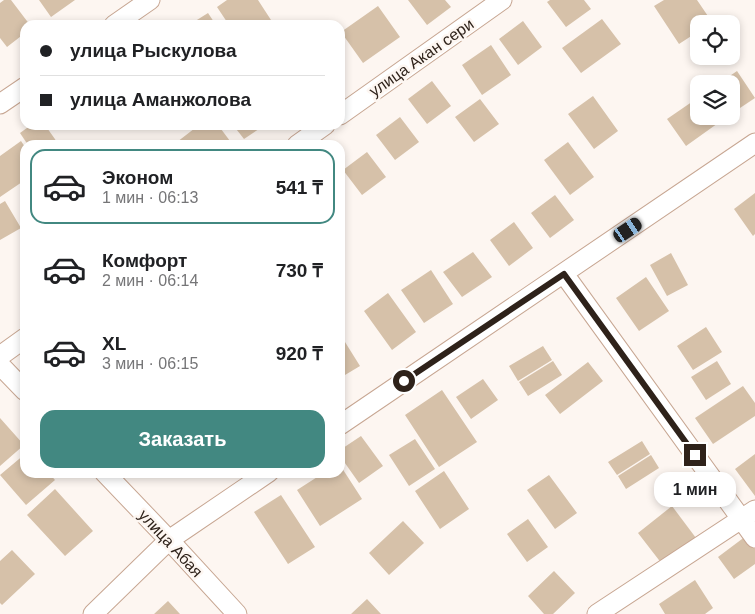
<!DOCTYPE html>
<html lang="ru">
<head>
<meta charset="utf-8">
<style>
	:root { --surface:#fff; --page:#f2f2f2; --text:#202124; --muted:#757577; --line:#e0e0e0; --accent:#428881 }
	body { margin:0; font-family:Helvetica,sans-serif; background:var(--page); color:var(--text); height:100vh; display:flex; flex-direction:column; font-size:19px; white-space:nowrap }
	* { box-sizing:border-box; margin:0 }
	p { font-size:16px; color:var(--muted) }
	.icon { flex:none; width:28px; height:28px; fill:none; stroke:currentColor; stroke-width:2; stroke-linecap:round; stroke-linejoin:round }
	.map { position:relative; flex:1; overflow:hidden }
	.panel { position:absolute; left:20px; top:140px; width:325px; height:338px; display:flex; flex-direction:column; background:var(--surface); border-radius:15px; box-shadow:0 2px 8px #0003 }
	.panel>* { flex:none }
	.top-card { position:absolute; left:20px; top:20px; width:325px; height:110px; border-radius:15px; box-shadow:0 2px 8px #0003; display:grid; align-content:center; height:110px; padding:0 20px; background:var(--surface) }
	.tools { position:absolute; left:690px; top:15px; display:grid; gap:10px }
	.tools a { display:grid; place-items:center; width:50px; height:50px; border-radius:10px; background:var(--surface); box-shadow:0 2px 8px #0003; font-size:25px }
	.end { position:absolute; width:22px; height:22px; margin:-11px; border:6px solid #2e221a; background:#fff; box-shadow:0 0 0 2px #fff }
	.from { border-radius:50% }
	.bubble { position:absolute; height:35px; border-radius:15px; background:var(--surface); box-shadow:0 2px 8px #0003; font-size:16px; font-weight:600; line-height:35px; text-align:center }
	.car { position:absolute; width:15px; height:30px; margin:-15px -8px; border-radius:6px; box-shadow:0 0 4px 1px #0007; background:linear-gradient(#222 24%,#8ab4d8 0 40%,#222 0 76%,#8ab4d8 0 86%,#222 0) }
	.top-card b { display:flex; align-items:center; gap:18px; height:48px; font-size:19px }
	.top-card b+b { border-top:1px solid var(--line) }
	.top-card i { width:12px; height:12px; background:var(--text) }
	ul { padding:9px 0 0; list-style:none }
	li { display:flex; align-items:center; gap:15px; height:75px; margin:0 10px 8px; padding:0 10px; border:2px solid transparent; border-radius:15px }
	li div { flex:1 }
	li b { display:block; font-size:19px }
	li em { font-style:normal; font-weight:600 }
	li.on { border-color:var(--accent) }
	li>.icon { width:45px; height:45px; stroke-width:1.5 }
	.button { display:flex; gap:10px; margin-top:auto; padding:10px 20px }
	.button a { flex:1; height:58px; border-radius:15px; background:var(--accent); color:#fff; font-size:20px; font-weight:600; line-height:58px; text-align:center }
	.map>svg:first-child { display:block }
	.building { fill:#d6c1a9 }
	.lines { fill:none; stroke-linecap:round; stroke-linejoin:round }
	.minor-casing { stroke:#c7a692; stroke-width:21 }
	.minor { stroke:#fff; stroke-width:19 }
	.route { stroke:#2e221a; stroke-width:6 }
	.labels { text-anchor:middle; stroke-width:5; stroke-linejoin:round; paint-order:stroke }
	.street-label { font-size:16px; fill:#2e221a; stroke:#fdf6f1 }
</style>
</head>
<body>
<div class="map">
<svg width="755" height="614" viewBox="0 0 755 614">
	<rect width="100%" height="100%" fill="#fdf6f1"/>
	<path class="building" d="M 4,0 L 11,0 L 30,25 L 25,25 L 25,33 L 7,47 L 0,38 L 0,3 Z
		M 39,0 L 75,0 L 51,17 Z
		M 227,0 L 258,0 L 271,20 L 264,25 L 229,25 L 217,7 Z
		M 408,0 L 445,0 L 451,7 L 427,25 Z
		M 550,0 L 584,0 L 591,9 L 566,27 L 547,2 Z
		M 664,0 L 697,0 L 712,22 L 699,24 L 699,31 L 679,44 L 654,6 Z
		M 378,6 L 400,37 L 363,63 L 341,32 Z
		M 208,13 L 216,25 L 189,25 Z
		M 602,19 L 621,44 L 581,73 L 562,48 Z
		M 523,21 L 542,47 L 518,65 L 499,39 Z
		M 491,45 L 511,75 L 482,95 L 462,65 Z
		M 737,71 L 755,98 L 731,114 L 731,84 L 718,84 Z
		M 432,81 L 451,106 L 427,124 L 408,99 Z
		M 593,96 L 618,131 L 594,149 L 568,114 Z
		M 699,97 L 699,116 L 728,116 L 686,146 L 667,119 Z
		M 480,99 L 499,124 L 474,142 L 455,117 Z
		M 400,117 L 419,142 L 395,160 L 376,135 Z
		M 31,125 L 45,125 L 57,142 L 54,145 L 28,145 L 20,133 Z
		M 199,125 L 218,125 L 230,141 L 225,145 L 179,145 L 177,142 Z
		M 233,125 L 265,125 L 244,139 Z
		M 21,141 L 25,147 L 25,180 L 0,197 L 0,156 Z
		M 568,142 L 594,177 L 570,195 L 544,160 Z
		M 367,152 L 386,177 L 362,195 L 343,170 Z
		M 755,193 L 755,234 L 753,236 L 734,209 Z
		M 555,195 L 574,220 L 550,238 L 531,213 Z
		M 5,201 L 21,228 L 0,240 L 0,204 Z
		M 514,222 L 533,248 L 509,266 L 490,240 Z
		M 473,252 L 492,277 L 462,297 L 443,272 Z
		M 671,253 L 688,285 L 667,296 L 650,265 Z
		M 431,270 L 453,304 L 424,323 L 401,290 Z
		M 646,277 L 669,311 L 639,331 L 616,298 Z
		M 388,293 L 416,332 L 392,350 L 364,311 Z
		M 706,327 L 722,352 L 693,370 L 677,346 Z
		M 340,334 L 360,366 L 340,378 Z
		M 543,346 L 552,360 L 518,381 L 509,366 Z
		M 553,361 L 562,375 L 528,396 L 519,382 Z
		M 717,361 L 731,384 L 706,400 L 691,377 Z
		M 588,362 L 603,381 L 560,414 L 545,395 Z
		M 483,379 L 498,400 L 471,419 L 456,397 Z
		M 743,386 L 755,403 L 755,416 L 713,444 L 695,418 Z
		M 442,390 L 477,442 L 439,467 L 405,415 Z
		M 0,418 L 24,445 L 0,466 Z
		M 361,436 L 383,466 L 359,483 L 340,456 L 340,450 Z
		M 415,439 L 435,469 L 409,486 L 389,455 Z
		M 642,441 L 650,454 L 617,475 L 608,462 Z
		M 25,454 L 25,472 L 48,472 L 55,480 L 26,505 L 0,475 Z
		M 755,454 L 755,496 L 735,469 Z
		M 651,455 L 659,468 L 626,489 L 618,476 Z
		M 340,465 L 362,499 L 320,526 L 297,490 L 325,472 L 340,472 Z
		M 444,471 L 469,509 L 440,529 L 415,491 Z
		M 549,475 L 577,513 L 555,529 L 527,490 Z
		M 55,489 L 93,531 L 65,556 L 27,515 Z
		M 281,495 L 315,547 L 288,564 L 254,512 Z
		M 672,506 L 696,538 L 662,564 L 638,533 Z
		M 528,519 L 548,547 L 527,562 L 507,534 Z
		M 403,521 L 424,543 L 389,575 L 369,553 Z
		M 746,536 L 755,549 L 755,564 L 734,579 L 718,557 Z
		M 12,550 L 35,574 L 2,605 L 0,603 L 0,561 Z
		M 554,571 L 575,593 L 553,614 L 544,614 L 528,596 Z
		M 695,580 L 713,608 L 705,614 L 665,614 L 659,604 Z
		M 367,599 L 381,614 L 351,614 Z
		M 168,601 L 180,614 L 154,614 Z"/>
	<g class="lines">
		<defs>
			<path id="minor" d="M 114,25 L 150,0
				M 0,104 L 25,87
				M 340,115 L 502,0
				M 297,145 L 325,125
				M 564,274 L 755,538
				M 0,356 L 25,338
				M 0,365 L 25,391
				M 340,425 L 755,143
				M 104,472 L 169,540 L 237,614
				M 93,614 L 169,540 L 269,472
				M 597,614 L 755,510"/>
		</defs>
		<use href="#minor" class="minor-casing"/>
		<use href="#minor" class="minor"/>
	</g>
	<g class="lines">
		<path class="route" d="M 404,381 L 564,274 L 695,455"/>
	</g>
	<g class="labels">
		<g class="street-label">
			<text transform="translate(421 57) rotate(-35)" y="6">улица Акан сери</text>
			<text transform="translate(171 543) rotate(47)" y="6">улица Абая</text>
		</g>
	</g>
</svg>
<div class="tools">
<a><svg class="icon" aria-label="locate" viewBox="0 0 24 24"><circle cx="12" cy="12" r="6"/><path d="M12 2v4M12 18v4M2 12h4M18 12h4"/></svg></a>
<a><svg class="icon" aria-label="layers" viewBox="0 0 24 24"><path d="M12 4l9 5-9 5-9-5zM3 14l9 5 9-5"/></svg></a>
</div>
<i class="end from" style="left:404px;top:381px"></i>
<i class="end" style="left:695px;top:455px"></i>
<div class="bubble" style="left:654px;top:472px;width:82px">1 мин</div>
<i class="car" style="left:628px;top:230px;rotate:56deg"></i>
<div class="top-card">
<b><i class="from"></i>улица Рыскулова</b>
<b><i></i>улица Аманжолова</b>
</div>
<section class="panel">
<ul>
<li class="on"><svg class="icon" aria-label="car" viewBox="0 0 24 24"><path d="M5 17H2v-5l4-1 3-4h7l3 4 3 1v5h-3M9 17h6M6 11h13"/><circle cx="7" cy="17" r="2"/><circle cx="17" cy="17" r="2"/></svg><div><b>Эконом</b><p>1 мин · 06:13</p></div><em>541 ₸</em></li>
<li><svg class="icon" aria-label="car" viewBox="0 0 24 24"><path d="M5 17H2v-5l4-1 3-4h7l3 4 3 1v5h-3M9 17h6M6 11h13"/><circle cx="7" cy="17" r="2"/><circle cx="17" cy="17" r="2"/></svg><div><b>Комфорт</b><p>2 мин · 06:14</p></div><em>730 ₸</em></li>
<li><svg class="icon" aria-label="car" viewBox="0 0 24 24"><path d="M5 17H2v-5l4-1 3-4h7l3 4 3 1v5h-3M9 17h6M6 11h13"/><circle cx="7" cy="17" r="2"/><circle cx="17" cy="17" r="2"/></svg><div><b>XL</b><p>3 мин · 06:15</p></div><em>920 ₸</em></li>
</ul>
<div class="button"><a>Заказать</a></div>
</section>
</div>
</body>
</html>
